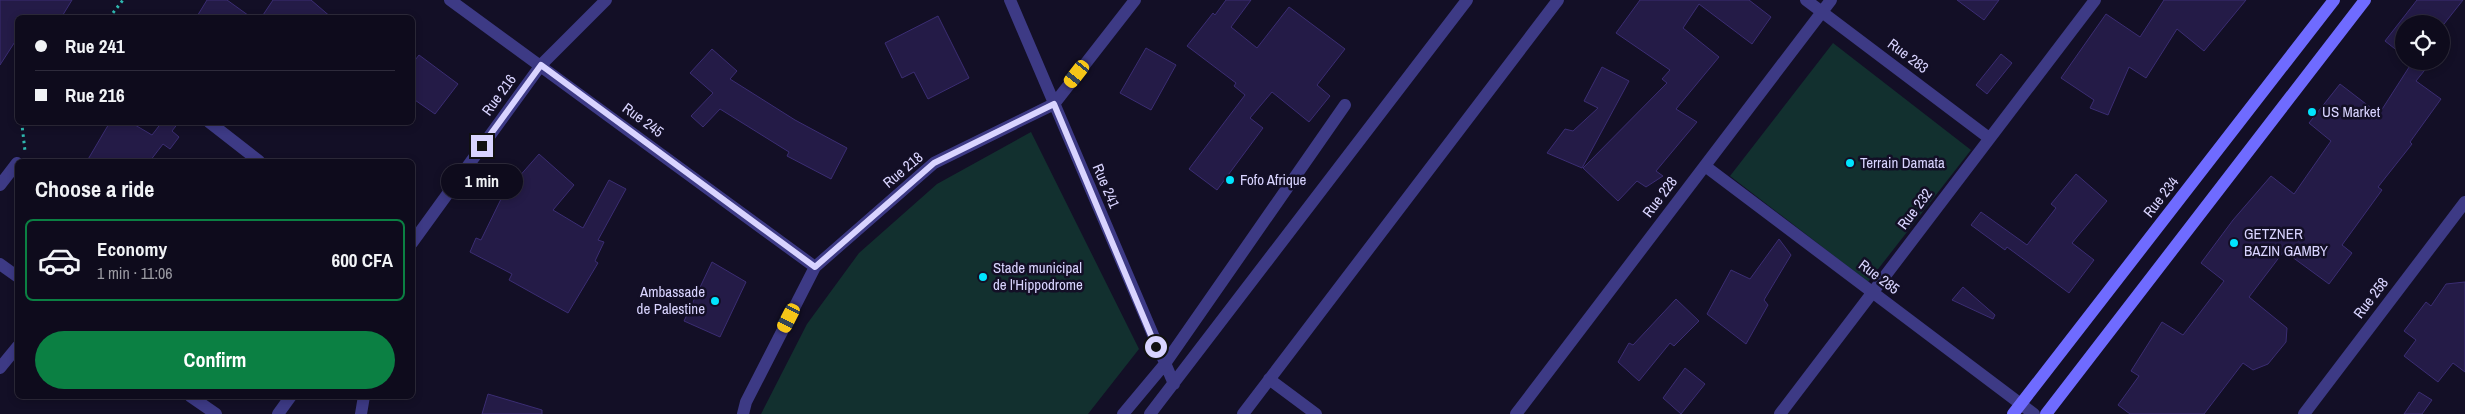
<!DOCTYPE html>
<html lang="en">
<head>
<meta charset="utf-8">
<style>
	:root { --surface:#0e0b1c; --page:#1c1929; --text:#f1f3f6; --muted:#9b9ba3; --line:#2e2b3b; --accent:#0b8043 }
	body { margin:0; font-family:"Archivo Narrow",sans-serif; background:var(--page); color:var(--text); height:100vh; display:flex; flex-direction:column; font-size:19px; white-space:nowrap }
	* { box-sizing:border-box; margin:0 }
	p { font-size:16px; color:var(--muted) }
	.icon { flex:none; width:28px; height:28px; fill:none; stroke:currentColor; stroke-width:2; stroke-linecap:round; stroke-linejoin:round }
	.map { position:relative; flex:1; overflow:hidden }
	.details { position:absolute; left:15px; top:159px; width:400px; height:240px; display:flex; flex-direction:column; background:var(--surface); border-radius:8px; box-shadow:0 2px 8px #0003,0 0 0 1px var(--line) }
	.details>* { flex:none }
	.hud { position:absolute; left:15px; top:15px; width:400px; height:110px; border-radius:8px; box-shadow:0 2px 8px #0003,0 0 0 1px var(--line); display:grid; align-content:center; height:110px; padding:0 20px; background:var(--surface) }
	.fabs { position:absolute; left:2395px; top:15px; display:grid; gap:10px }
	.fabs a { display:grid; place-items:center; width:55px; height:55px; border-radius:50%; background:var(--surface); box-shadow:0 2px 8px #0003,0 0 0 1px var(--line); font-size:25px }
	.end { position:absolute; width:22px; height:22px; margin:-11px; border:6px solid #d9d4ff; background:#111; box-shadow:0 0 0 2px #111 }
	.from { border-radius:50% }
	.bubble { position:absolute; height:35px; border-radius:18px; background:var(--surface); box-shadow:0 2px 8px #0003,0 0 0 1px var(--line); font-size:16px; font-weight:700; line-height:35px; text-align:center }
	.car { position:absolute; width:15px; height:30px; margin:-15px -8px; border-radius:6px; box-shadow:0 0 4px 1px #0007; background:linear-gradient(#f5c518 24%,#345 0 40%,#f5c518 0 76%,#345 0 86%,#f5c518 0) }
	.hud b { display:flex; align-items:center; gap:18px; height:48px; font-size:19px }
	.hud b+b { border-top:1px solid var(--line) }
	.hud i { width:12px; height:12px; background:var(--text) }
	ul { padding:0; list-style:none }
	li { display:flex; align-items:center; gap:15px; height:82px; margin:0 10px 8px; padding:0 10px; border:2px solid var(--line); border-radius:8px }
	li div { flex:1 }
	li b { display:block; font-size:19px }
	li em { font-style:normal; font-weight:700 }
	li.active { border-color:var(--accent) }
	li>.icon { width:45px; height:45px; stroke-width:1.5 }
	h2 { padding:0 20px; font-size:22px; line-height:60px }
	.cta { display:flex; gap:10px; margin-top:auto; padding:10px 20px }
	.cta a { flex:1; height:58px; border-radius:30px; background:var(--accent); color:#fff; font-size:20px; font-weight:700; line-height:58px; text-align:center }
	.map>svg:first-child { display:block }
	.green { fill:#12302f }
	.building { fill:#241b47; stroke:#3b2d73 }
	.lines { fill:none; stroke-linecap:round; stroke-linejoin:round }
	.path { stroke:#2fb8b0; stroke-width:3; stroke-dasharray:2.5 4; stroke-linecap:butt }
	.street { stroke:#3d3a85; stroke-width:12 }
	.secondary { stroke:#6f6bff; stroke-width:12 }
	.route { stroke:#d9d4ff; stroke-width:6 }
	.poi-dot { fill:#00e5ff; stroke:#130f26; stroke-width:2 }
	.labels { text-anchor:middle; stroke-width:5; stroke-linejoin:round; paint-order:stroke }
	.street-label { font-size:15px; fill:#d9d4ff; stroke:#130f26 }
	.poi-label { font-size:15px; fill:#d9d4ff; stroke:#130f26; text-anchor:start }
</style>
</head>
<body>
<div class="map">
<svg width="2465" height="414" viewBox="0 0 2465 414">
	<rect width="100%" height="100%" fill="#130f26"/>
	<path class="green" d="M 1833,43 L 1971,150 L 1868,282 L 1730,176 Z
		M 1031,132 L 1139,349 L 1088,414 L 761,414 L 807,324 L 859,253 L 937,184 Z"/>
	<path class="building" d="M 0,0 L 72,0 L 61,18 L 18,18 L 18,37 L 0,65 Z
		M 207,0 L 227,0 L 252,18 L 196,18 Z
		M 273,0 L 311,0 L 332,18 L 261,18 Z
		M 1226,0 L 1251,0 L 1231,27 L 1257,48 L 1289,7 L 1345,49 L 1317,85 L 1330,96 L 1309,122 L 1272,92 L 1250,118 L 1263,128 L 1217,190 L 1189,169 L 1245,95 L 1234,86 L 1236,83 L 1187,46 L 1213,13 L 1215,15 Z
		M 1640,0 L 1749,0 L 1771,17 L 1752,44 L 1699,4 L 1683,28 L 1719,57 L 1676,109 L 1697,122 L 1656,171 L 1663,176 L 1646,187 L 1637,181 L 1618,201 L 1583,168 L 1667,83 L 1662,79 L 1670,70 L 1616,33 Z
		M 1957,0 L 1999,0 L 1984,20 Z
		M 2164,0 L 2246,0 L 2204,51 L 2177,29 L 2146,78 L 2129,67 L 2108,115 L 2090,108 L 2094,100 L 2061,78 L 2106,14 L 2140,37 Z
		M 2417,0 L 2463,0 L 2444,24 L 2404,24 L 2404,56 L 2385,41 Z
		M 938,16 L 969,78 L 928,99 L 914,72 L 902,78 L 885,43 Z
		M 1146,48 L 1176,65 L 1151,110 L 1120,93 Z
		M 712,49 L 737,71 L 730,79 L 795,120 L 847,148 L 831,179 L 787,156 L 789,152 L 720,109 L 703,127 L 691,116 L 713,93 L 690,73 Z
		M 2001,54 L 2012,63 L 1987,94 L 1976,85 Z
		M 419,55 L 458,84 L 435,114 L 412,98 L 412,64 Z
		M 2413,61 L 2432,61 L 2416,81 L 2441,99 L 2410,142 L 2412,144 L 2378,187 L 2382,190 L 2342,245 L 2352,253 L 2329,284 L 2284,251 L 2249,297 L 2287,328 L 2286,342 L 2268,364 L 2253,370 L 2243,363 L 2204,414 L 2130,414 L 2118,405 L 2139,376 L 2131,371 L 2162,322 L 2183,335 L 2224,281 L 2201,263 L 2233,220 L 2271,176 L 2294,194 L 2331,141 L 2309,123 L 2340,84 L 2379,114 Z
		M 1602,67 L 1629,81 L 1582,168 L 1547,153 L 1565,129 L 1573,131 L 1598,108 L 1584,101 Z
		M 110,122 L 130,122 L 152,135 L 162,122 L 179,122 L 172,131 L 179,137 L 170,149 L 163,144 L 150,161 L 87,161 Z
		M 539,154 L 574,185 L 553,210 L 583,228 L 609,180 L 626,189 L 598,240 L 604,242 L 595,261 L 598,263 L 568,313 L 509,280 L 512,274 L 470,252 L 476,238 L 481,240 L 503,195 Z
		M 2076,174 L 2107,201 L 2072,243 L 2094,260 L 2069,293 L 2007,247 L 2005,250 L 1971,225 L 1981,212 L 2027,245 L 2056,208 L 2051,204 Z
		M 1779,239 L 1791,255 L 1764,300 L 1768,305 L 1746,344 L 1707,314 L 1731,270 L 1750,279 Z
		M 712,262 L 746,282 L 720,337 L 684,321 Z
		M 2465,282 L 2465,372 L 2453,363 L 2438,382 L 2404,356 L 2416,340 L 2404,331 L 2426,302 L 2431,306 L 2446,284 Z
		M 1963,287 L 1995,315 L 1993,319 L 1952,300 Z
		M 1676,299 L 1699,321 L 1674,346 L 1670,343 L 1639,381 L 1618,362 L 1629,343 L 1633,345 Z
		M 1685,368 L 1705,384 L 1681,414 L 1663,398 Z
		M 2419,392 L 2432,400 L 2422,414 L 2404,414 Z
		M 488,394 L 542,410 L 542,414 L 482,414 Z"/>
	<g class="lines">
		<path class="path" d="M 109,18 L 123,0
			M 24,122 L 22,125 L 25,151"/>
		<path class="street" d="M 450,0 L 815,267
			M 1010,0 L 1174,384
			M 1806,0 L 1989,138
			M 209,122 L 259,161
			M 1705,166 L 2034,414
			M 0,185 L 17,163
			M 412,243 L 541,65 L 606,0
			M 0,264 L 18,277
			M 0,368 L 18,346
			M 1269,379 L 1316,414
			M 190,396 L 216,414
			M 278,414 L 291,396
			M 361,414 L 364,396
			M 743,414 L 746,402 L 815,267 L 934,163 L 1054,104 L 1135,0
			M 1123,414 L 1164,365 L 1345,105
			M 1150,414 L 1467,0
			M 1243,414 L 1558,0
			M 1516,414 L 1831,0
			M 1780,414 L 2095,0
			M 2304,414 L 2465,202"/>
		<path class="secondary" d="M 2013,414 L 2334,0
			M 2046,414 L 2365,0"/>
	</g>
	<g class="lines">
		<path class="route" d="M 482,146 L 541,65 L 815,267 L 934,163 L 1054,104 L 1156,347"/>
	</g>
	<g class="poi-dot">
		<circle cx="2312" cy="112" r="5"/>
		<circle cx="1850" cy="163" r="5"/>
		<circle cx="1230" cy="180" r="5"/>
		<circle cx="2234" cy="243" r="5"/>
		<circle cx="983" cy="277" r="5"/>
		<circle cx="715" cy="301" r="5"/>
	</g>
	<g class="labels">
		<g class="street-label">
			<text transform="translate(1908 56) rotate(37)" y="5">Rue 283</text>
			<text transform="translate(499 95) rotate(-54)" y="5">Rue 216</text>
			<text transform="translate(643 120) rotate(36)" y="5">Rue 245</text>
			<text transform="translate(903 170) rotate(-40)" y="5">Rue 218</text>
			<text transform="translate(1106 186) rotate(67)" y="5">Rue 241</text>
			<text transform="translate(1660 197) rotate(-53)" y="5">Rue 228</text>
			<text transform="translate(2161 197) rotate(-52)" y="5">Rue 234</text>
			<text transform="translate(1915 209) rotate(-53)" y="5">Rue 232</text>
			<text transform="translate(1879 277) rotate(37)" y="5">Rue 285</text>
			<text transform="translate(2371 298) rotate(-53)" y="5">Rue 258</text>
		</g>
		<g class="poi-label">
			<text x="2322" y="117">US Market</text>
			<text x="1860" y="168">Terrain Damata</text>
			<text x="1240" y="185">Fofo Afrique</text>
			<text x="2244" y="239">GETZNER<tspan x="2244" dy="17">BAZIN GAMBY</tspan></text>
			<text x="993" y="273">Stade municipal<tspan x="993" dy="17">de l'Hippodrome</tspan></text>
			<text x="705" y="297" text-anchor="end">Ambassade<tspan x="705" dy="17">de Palestine</tspan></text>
		</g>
	</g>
</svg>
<div class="fabs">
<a><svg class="icon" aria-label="locate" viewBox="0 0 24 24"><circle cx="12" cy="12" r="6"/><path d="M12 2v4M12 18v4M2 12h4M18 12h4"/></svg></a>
</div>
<i class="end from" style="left:1156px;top:347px"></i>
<i class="end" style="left:482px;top:146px"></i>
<div class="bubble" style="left:441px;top:164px;width:82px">1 min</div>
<i class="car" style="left:1077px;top:74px;rotate:218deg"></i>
<i class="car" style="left:789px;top:318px;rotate:207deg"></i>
<div class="hud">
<b><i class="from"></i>Rue 241</b>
<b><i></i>Rue 216</b>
</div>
<section class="details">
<h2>Choose a ride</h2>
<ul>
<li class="active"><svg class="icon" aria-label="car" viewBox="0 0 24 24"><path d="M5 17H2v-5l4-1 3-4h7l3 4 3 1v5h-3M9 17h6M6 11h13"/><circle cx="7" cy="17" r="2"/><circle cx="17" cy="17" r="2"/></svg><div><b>Economy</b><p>1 min · 11:06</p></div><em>600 CFA</em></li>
</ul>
<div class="cta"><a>Confirm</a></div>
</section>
</div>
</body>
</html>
